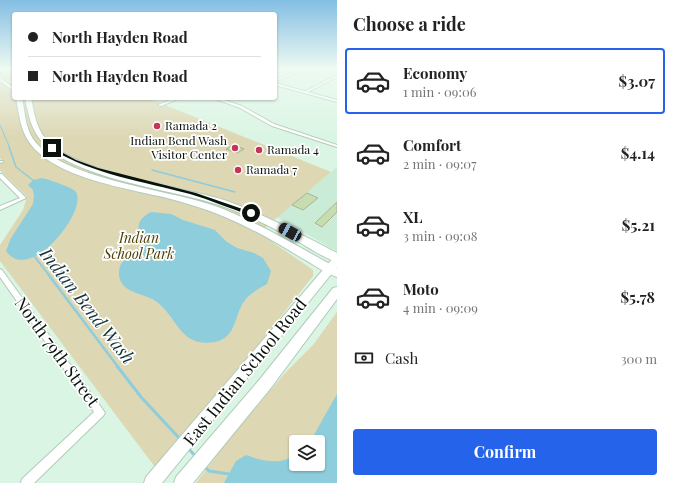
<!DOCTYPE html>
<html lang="en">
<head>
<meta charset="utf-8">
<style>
	:root { --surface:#fff; --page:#f2f2f2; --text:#222; --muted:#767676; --line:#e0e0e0; --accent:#2563eb }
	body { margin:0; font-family:"Playfair Display",serif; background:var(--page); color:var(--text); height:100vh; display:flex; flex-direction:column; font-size:15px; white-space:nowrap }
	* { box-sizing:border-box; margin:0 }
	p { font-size:13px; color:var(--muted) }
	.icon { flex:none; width:22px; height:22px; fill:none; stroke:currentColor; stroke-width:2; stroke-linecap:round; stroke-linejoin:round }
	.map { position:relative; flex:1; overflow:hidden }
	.details { display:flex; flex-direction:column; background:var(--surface); width:336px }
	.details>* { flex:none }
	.hud { position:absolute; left:12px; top:12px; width:265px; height:88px; border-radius:4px; box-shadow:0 1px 3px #0004; display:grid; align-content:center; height:88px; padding:0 16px; background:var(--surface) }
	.tools { position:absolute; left:289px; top:435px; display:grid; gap:8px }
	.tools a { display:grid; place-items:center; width:36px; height:36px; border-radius:4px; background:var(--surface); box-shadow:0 1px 3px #0004; font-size:20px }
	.end { position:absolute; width:18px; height:18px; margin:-9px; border:5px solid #09120c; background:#fff; box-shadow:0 0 0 2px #fff }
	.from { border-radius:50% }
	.car { position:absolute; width:12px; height:24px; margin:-12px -6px; border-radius:5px; box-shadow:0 0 3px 1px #0007; background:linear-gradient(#222 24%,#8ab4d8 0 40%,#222 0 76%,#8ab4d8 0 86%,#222 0) }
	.hud b { display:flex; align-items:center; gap:14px; height:38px; font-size:15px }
	.hud b+b { border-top:1px solid var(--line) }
	.hud i { width:10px; height:10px; background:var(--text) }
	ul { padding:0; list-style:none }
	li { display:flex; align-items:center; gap:12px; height:66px; margin:0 8px 6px; padding:0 8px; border:2px solid transparent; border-radius:4px }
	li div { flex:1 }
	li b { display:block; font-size:15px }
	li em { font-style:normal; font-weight:700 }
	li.active { border-color:var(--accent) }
	li>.icon { width:36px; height:36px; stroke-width:1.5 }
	h2 { padding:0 16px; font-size:18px; line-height:48px }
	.pay { display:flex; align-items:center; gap:10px; height:44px; padding:0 16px; font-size:15px }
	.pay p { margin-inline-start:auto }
	.cta { display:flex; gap:8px; margin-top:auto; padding:8px 16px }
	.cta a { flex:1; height:46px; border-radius:4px; background:var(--accent); color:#fff; font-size:16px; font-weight:700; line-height:46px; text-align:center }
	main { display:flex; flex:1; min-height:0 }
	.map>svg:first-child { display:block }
	.built { fill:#caecd6 }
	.green { fill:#ddd7b3; fill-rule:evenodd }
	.water { fill:#8dcddc }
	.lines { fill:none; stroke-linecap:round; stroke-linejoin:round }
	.stream-far4 { stroke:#8dcddc; stroke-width:1 }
	.stream-far3 { stroke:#8dcddc; stroke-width:1.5 }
	.stream-far2 { stroke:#8dcddc; stroke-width:2 }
	.stream-far1 { stroke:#8dcddc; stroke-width:2.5 }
	.stream { stroke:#8dcddc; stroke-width:3 }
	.building { fill:#c8ddad; stroke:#a8b39a }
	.street-casing { stroke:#b1cbba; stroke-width:2 }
	.secondary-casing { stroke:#b1cbba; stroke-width:2 }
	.primary-casing { stroke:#b1cbba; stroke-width:2 }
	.street { fill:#fff; fill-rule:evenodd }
	.secondary { fill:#fff; fill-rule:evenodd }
	.primary { fill:#fff; fill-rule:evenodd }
	.route { fill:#09120c }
	.poi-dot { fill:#c53557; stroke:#fff; stroke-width:1.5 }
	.labels { text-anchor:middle; stroke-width:3.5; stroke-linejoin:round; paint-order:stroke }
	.far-poi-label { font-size:12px; fill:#09120c; stroke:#fff; text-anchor:start }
	.park-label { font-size:14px; font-style:italic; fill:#4a3f00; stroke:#fff }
	.near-street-label { font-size:17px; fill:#09120c; stroke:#fff }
	.near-water-label { font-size:18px; font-style:italic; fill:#14343b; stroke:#fff }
</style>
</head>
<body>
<main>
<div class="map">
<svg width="337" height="483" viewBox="0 0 337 483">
	<rect width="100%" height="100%" fill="#daf5e3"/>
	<path class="built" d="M 337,167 L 337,251 L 277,217 Z"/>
	<path class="green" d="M 14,70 L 14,98 L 148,98 L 331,172 L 259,233 L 306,265 L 313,270 L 313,276 L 246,360 L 155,467 L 0,261 L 0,245 L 23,210 L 27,197 L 0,170 L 0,163 L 3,162 L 0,158 L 0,73 Z
		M 337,312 L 337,483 L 196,483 L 229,439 L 285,373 L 313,345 ZM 296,442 L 318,442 L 318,464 L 296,464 Z"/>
	<path class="water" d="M 42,178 C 50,180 72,187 76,192 C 88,211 29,285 6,251 L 11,238 L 33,204 L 34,196 L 33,190 L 28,185 L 33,180 Z
		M 151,212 L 171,214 L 183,220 L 215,230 L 227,242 L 237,248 L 254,253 L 263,258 L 271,271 L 267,284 C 260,288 250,293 245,300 C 234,314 237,338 215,342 C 180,348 178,318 157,302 C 144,292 118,294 119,272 C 120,255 139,253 147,243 L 146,238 L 139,232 C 137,222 142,217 151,212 Z
		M 337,394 L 337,483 L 224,483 L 236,461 L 246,455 C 263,461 280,466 296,454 L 296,464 L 318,464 L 318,442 L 310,442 Z"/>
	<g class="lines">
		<path class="stream-far4" d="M 0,125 L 10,148"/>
		<path class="stream-far3" d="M 9,147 L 16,167 L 34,181
			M 152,170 L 235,192"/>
		<path class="stream-far2" d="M 34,256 L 49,275"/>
		<path class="stream-far1" d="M 48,274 L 118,367"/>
		<path class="stream" d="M 117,366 L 141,397 L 180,439
			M 188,448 L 196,457
			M 204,466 L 209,471 L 229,474 L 230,476"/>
	</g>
	<path class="building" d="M 234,145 L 244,149 L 237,153 L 226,149 Z
		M 307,193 L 318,198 L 303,210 L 292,205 Z
		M 337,202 L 337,212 L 322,227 L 315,223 Z"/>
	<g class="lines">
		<defs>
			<path id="street" d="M 302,69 L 305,69 L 275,82 L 275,80 Z
				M 337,75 L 337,77 L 306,93 L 304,92 Z
				M 175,98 L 180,98 L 161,106 L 158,105 Z
				M 213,98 L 218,98 L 242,106 L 274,124 L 337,145 L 337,147 L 272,126 L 240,108 Z
				M 0,161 L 3,161 L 3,162 L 0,163 Z
				M 0,174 L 2,174 L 26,198 L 0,210 L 0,206 L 20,198 L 0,178 Z
				M 0,269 L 2,270 L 103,410 L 105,413 L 103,416 L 34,483 L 21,483 L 22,479 L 94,412 L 0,277 Z"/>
			<path id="secondary" d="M 14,69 L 13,70 L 0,72 L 0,70 Z
				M 275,83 L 337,100 L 337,102 L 275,85 Z
				M 337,256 L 337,267 L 162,483 L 144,483 L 146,477 L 334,257 Z
				M 337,287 L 337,299 L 270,389 L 193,483 L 174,483 L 176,477 L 260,379 L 333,288 Z"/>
			<path id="primary" d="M 0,78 L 14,88 L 14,91 L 0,81 Z
				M 16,98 L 22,98 C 25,111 25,127 33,139 C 62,180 168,189 215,206 C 258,222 297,246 337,268 L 337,277 C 324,273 312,263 300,257 C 276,242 251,228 225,217 C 206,209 187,203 167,198 C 126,188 54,178 29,142 C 20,129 19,113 16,98 Z
				M 25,98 L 31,98 C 34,112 36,127 45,138 C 76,175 177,185 224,200 C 264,214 300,234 337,253 L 337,262 C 324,258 311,249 299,242 C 275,229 251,216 225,207 C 177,189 68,180 39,138 C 30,126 28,112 25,98 Z"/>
		</defs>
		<use href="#street" class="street-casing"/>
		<use href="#secondary" class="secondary-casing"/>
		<use href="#primary" class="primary-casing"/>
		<use href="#street" class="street"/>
		<use href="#secondary" class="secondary"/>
		<use href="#primary" class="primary"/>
	</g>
	<linearGradient id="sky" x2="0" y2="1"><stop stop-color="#83bee3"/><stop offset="0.5" stop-color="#eefaf2"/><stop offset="1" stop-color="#eefaf2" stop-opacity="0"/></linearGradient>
	<rect width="337" height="137" fill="url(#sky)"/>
	<path class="route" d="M 52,147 L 76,160 L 98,168 L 196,193 L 254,213 L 249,215 C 229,208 210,200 190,194 C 142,181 95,175 51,149 Z"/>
	<g class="poi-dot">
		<circle cx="157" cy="126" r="4"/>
		<circle cx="235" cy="148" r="4"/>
		<circle cx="259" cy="150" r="4"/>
		<circle cx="238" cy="170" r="4"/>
	</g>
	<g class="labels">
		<g class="far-poi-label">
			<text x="165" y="130">Ramada 2</text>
			<text x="227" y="145" text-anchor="end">Indian Bend Wash<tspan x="227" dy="14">Visitor Center</tspan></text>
			<text x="267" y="154">Ramada 4</text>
			<text x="246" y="174">Ramada 7</text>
		</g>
		<g class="park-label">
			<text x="139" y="243">Indian<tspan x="139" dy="16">School Park</tspan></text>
		</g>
		<g class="near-street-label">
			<text transform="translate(57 352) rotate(54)" y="6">North 79th Street</text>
			<text transform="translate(245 372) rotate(-51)" y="6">East Indian School Road</text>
		</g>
		<g class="near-water-label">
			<text transform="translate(87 306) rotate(52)" y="6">Indian Bend Wash</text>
		</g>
	</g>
</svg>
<div class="tools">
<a><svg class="icon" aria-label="layers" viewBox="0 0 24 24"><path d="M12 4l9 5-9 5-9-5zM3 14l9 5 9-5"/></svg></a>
</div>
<i class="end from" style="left:251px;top:213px"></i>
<i class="end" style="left:52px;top:148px"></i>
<i class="car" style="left:290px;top:232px;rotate:299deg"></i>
<div class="hud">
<b><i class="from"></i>North Hayden Road</b>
<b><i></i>North Hayden Road</b>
</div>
</div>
<section class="details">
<h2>Choose a ride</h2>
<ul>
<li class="active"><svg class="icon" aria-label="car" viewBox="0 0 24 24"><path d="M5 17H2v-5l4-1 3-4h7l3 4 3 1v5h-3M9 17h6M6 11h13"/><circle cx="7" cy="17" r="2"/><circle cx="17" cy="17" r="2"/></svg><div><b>Economy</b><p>1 min · 09:06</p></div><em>$3.07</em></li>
<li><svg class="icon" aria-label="car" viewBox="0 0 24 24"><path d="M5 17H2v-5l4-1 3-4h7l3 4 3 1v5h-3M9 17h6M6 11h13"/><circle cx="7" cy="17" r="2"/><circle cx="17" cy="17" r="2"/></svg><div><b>Comfort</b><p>2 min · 09:07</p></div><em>$4.14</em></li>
<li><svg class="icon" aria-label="car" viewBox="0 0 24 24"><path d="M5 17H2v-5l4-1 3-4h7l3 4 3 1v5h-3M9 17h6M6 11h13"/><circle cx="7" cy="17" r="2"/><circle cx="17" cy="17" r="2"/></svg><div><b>XL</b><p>3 min · 09:08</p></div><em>$5.21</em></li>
<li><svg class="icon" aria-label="car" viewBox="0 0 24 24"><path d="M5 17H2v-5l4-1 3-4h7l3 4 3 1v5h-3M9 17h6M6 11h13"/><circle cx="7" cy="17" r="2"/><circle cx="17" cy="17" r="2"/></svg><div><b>Moto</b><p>4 min · 09:09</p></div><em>$5.78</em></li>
</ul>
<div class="pay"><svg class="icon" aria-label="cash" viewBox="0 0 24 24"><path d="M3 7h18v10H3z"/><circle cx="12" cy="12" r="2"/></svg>Cash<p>300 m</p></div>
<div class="cta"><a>Confirm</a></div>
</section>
</main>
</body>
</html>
